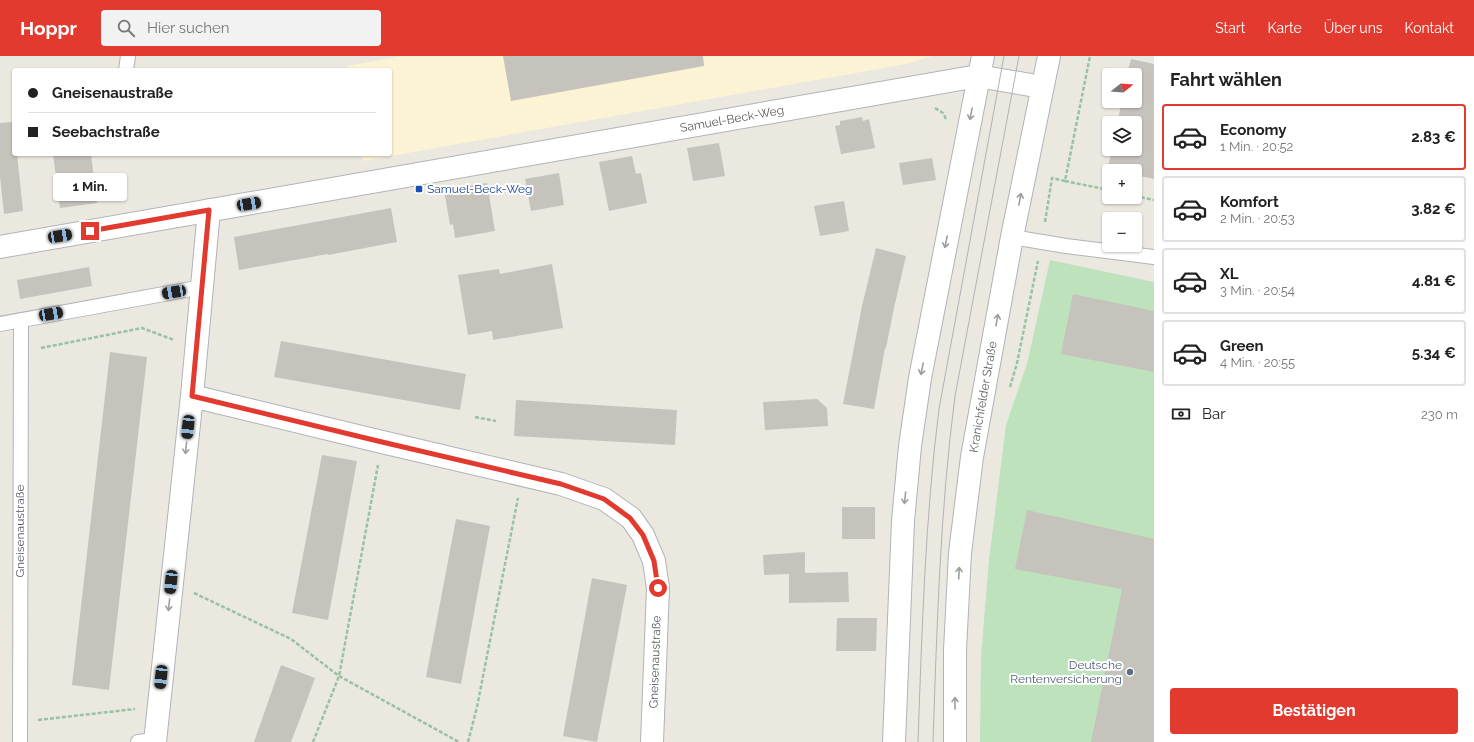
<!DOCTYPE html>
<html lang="de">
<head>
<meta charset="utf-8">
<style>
	:root { --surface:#fff; --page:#f2f2f2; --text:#222; --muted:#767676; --line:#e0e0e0; --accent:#e23a2f }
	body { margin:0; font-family:Raleway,sans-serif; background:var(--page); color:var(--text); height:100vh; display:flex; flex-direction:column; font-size:15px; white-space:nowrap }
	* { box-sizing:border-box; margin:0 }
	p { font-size:13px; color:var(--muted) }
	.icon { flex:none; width:22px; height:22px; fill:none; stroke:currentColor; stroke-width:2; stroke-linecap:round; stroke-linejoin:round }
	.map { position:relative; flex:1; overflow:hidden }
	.side { display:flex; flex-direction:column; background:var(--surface); width:320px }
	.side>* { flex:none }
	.top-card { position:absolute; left:12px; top:12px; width:380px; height:88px; border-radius:4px; box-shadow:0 1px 3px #0004; display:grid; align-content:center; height:88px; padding:0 16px; background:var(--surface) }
	.needle { width:26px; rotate:73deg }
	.tools { position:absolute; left:1102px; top:12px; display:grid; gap:8px }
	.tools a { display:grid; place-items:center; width:40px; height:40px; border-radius:4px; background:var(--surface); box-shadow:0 1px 3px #0004; font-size:20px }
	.end { position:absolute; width:18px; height:18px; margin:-9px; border:5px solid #e23a2f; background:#fff; box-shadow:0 0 0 2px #fff }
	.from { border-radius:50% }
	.bubble { position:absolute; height:28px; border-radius:4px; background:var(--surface); box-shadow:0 1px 3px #0004; font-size:13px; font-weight:700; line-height:28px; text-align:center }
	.car { position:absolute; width:12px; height:24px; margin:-12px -6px; border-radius:5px; box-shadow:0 0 3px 1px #0007; background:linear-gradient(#222 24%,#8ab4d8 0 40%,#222 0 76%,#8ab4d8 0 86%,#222 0) }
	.top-card b { display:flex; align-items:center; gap:14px; height:38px; font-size:15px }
	.top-card b+b { border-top:1px solid var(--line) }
	.top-card i { width:10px; height:10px; background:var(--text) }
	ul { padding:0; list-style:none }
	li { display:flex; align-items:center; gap:12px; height:66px; margin:0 8px 6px; padding:0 8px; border:2px solid var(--line); border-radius:4px }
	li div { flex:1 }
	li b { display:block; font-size:15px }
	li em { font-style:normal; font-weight:700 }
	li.active { border-color:var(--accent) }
	li>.icon { width:36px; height:36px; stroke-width:1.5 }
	h2 { padding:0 16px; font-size:18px; line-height:48px }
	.pay { display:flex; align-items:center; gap:10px; height:44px; padding:0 16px; font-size:15px }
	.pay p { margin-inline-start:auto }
	.cta { display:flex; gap:8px; margin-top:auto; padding:8px 16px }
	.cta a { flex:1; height:46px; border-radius:4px; background:var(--accent); color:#fff; font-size:16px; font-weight:700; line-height:46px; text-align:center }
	header { display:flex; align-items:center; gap:24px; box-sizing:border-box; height:56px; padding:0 20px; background:var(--accent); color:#fff }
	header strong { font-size:19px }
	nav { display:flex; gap:22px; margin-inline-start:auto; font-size:14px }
	.search { width:280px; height:36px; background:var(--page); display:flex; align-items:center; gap:10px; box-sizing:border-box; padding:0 14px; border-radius:4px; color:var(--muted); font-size:15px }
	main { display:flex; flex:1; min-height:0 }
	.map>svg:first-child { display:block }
	.commercial { fill:#fcf2d4 }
	.green { fill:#bde2bc }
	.building { fill:#c6c3bd }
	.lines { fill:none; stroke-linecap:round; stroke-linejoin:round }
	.lane-casing { stroke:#b1b3b7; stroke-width:16 }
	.street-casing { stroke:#b1b3b7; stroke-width:24 }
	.secondary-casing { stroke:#b0b3b7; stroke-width:24 }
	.path { stroke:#96c3a2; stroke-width:2.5; stroke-dasharray:4 2; stroke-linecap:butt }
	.lane { stroke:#fff; stroke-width:14 }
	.street { stroke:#fff; stroke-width:22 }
	.secondary { stroke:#fff; stroke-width:22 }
	.tram { stroke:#b1b2b2; stroke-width:1 }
	.oneway { stroke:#9b9da0 }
	.route { stroke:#e23a2f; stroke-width:5 }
	.transit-dot { fill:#1a4fb4; stroke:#fff; stroke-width:1.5 }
	.service-dot { fill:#5c6f8a; stroke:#fff; stroke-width:1.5 }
	.labels { text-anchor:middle; stroke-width:4; stroke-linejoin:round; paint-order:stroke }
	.street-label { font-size:12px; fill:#595c60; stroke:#fff }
	.transit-label { font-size:12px; fill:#164399; stroke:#fff; text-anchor:start }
	.service-label { font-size:12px; fill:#4e5e75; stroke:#fff; text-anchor:end }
</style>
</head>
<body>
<header>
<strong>Hoppr</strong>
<div class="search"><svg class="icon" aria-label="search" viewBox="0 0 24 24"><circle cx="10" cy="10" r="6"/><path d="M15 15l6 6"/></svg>Hier suchen</div>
<nav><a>Start</a><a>Karte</a><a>Über uns</a><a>Kontakt</a></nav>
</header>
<main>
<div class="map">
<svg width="1154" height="686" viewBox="0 0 1154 686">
	<rect width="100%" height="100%" fill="#ebe8e0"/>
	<path class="commercial" d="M 402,0 L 932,0 L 906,8 L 363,105 L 362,98 L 390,98 L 390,14 L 348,14 L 347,10 Z"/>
	<path class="green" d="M 1050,204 L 1154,226 L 1154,686 L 980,686 L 981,601 L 989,504 L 1006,369 L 1027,308 Z"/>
	<path class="building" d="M 503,0 L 703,0 L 704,10 L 511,45 Z
		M 1131,3 L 1154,8 L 1154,123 L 1135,119 L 1135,115 L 1107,115 L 1112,93 L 1135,93 L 1135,67 L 1117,67 L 1122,45 L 1135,45 L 1135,19 L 1127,19 Z
		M 862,61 L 863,65 L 869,63 L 875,92 L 841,98 L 835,70 L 840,69 L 840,65 Z
		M 13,66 L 14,98 L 17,98 L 23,155 L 4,158 L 0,120 L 0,67 Z
		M 719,87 L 725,120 L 693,125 L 687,92 Z
		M 53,98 L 91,98 L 97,147 L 60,152 Z
		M 632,100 L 636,118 L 641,117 L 647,147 L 609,155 L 599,106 Z
		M 932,102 L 936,124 L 903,129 L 899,107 Z
		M 559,117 L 564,149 L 531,155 L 525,123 Z
		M 487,127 L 495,175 L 455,182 L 453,168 L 450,169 L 444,134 Z
		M 844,145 L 849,175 L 820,180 L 814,150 Z
		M 391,152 L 397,186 L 328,199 L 328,198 L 239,214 L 234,181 Z
		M 876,192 L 906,200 L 894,252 L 886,292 L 885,292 L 874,353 L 843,348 L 862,250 Z
		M 552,208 L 563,272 L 493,284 L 492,275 L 468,279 L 458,219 L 499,213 L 500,218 Z
		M 89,211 L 92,230 L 20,243 L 17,224 Z
		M 1073,238 L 1154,255 L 1154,316 L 1061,298 Z
		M 281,285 L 466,318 L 460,354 L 274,321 Z
		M 110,296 L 147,301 L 109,634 L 72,629 Z
		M 817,343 L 827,352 L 828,370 L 765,374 L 763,346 Z
		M 516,344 L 677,354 L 675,389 L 514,380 Z
		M 322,399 L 357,405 L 328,564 L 292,557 Z
		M 842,451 L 875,451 L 875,483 L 842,483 Z
		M 1027,454 L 1154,483 L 1154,686 L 1091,686 L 1122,533 L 1015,513 Z
		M 456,463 L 490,470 L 461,628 L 426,621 Z
		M 805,496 L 805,517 L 848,516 L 849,546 L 789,547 L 789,518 L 764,519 L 763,499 Z
		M 592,522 L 627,529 L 597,686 L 563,680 Z
		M 837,562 L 877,562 L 876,595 L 836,595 Z
		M 281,609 L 315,622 L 304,652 L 291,686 L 254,686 Z"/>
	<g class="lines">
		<defs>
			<path id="lane" d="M 126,14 L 128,0
				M 1012,181 L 1066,190 L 1154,201
				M 0,268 L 202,231
				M 20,686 L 21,264
				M 138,686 L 154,684"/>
			<path id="street" d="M 0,191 L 978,20
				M 192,340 L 382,386 L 561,428 L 604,443 L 631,462 L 643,479 L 654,505 L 658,532 L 652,686
				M 155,686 L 192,340 L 209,154"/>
			<path id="secondary" d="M 978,20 L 1042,31
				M 894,686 L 903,465 L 910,390 L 920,322 L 983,0
				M 955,686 L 955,594 L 960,497 L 972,401 L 1012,181 L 1049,0"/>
		</defs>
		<use href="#lane" class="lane-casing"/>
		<use href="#street" class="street-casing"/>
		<use href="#secondary" class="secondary-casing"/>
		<path class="path" d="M 935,52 L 943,57 L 946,63
			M 1065,125 L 1109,134
			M 1135,140 L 1154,144
			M 1045,166 L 1052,122 L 1065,125 L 1090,0
			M 41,292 L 142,272 L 174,284
			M 1010,331 L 1017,307 L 1038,205
			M 475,361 L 496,365
			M 194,537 L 291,583 L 339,620 L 459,686
			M 38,664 L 135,653
			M 313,686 L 339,620 L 378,409
			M 468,686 L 477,651 L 518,442"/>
		<use href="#lane" class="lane"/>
		<use href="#street" class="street"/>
		<use href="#secondary" class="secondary"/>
		<path class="tram" d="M 918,686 C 922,575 925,464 939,353 L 1004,0
			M 933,686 C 937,570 940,455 955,340 L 1019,0"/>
	</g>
	<defs><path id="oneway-shaft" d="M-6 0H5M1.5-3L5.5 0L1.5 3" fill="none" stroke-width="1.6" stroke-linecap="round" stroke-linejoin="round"/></defs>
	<g class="oneway">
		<use href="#oneway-shaft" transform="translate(971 58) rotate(101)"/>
		<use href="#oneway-shaft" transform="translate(1020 143) rotate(-79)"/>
		<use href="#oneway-shaft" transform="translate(946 186) rotate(101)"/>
		<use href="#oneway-shaft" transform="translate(997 264) rotate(-80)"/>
		<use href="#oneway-shaft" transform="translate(922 313) rotate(101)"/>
		<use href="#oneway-shaft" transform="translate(186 392) rotate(96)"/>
		<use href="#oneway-shaft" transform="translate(905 442) rotate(96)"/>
		<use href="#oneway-shaft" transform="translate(959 517) rotate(-87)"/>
		<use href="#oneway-shaft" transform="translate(169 549) rotate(96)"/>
		<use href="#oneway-shaft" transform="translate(955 647) rotate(-90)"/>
	</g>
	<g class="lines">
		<path class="route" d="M 90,175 L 209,154 L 192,340 L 382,386 L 561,428 L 604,443 L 630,462 L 643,479 L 654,505 L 658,532"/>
	</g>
	<rect class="transit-dot" x="415" y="129" width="8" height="8" rx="2"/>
	<circle class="service-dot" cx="1130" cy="616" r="4"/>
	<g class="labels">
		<g class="street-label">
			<text transform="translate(732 63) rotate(-10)" y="4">Samuel-Beck-Weg</text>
			<text transform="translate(983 341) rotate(-80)" y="4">Kranichfelder Straße</text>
			<text transform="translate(20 475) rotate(-90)" y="4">Gneisenaustraße</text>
			<text transform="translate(655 606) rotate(-88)" y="4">Gneisenaustraße</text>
		</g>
		<g class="transit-label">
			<text x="427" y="137">Samuel-Beck-Weg</text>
		</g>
		<g class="service-label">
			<text x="1122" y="613">Deutsche<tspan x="1122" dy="14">Rentenversicherung</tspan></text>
		</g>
	</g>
</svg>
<div class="tools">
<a><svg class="needle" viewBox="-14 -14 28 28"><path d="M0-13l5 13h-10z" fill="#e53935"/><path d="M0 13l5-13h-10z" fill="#767676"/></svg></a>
<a><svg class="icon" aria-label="layers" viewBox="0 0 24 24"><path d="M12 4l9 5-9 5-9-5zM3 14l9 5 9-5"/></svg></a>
<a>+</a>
<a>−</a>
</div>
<i class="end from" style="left:658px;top:532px"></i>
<i class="end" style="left:90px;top:175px"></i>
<div class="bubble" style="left:53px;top:117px;width:74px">1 Min.</div>
<i class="car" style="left:249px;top:148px;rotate:80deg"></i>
<i class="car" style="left:60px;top:180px;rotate:81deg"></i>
<i class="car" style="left:174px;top:236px;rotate:260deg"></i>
<i class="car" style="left:51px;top:258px;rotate:80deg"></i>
<i class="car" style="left:188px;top:371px;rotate:186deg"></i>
<i class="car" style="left:171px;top:526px;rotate:186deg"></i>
<i class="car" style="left:161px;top:621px;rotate:186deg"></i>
<div class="top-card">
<b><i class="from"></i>Gneisenaustraße</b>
<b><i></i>Seebachstraße</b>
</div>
</div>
<section class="side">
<h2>Fahrt wählen</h2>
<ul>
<li class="active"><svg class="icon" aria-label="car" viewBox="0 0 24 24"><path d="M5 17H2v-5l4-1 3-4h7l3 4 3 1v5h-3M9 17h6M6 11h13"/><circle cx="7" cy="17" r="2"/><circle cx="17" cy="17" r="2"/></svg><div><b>Economy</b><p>1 Min. · 20:52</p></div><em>2.83 €</em></li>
<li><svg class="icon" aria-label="car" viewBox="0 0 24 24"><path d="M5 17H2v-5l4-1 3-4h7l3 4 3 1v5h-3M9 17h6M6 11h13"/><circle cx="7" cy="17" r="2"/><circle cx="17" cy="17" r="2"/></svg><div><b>Komfort</b><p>2 Min. · 20:53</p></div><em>3.82 €</em></li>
<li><svg class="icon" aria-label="car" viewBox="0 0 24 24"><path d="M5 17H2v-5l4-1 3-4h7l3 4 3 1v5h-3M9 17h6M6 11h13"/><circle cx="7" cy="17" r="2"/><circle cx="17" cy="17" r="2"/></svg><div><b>XL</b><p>3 Min. · 20:54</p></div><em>4.81 €</em></li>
<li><svg class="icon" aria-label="car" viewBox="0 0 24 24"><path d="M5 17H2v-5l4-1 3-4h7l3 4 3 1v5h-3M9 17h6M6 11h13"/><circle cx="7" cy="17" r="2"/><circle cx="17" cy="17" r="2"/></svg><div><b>Green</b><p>4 Min. · 20:55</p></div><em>5.34 €</em></li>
</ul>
<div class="pay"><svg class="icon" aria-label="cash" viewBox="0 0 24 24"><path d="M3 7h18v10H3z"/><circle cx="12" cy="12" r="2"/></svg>Bar<p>230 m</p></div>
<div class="cta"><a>Bestätigen</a></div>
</section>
</main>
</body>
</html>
